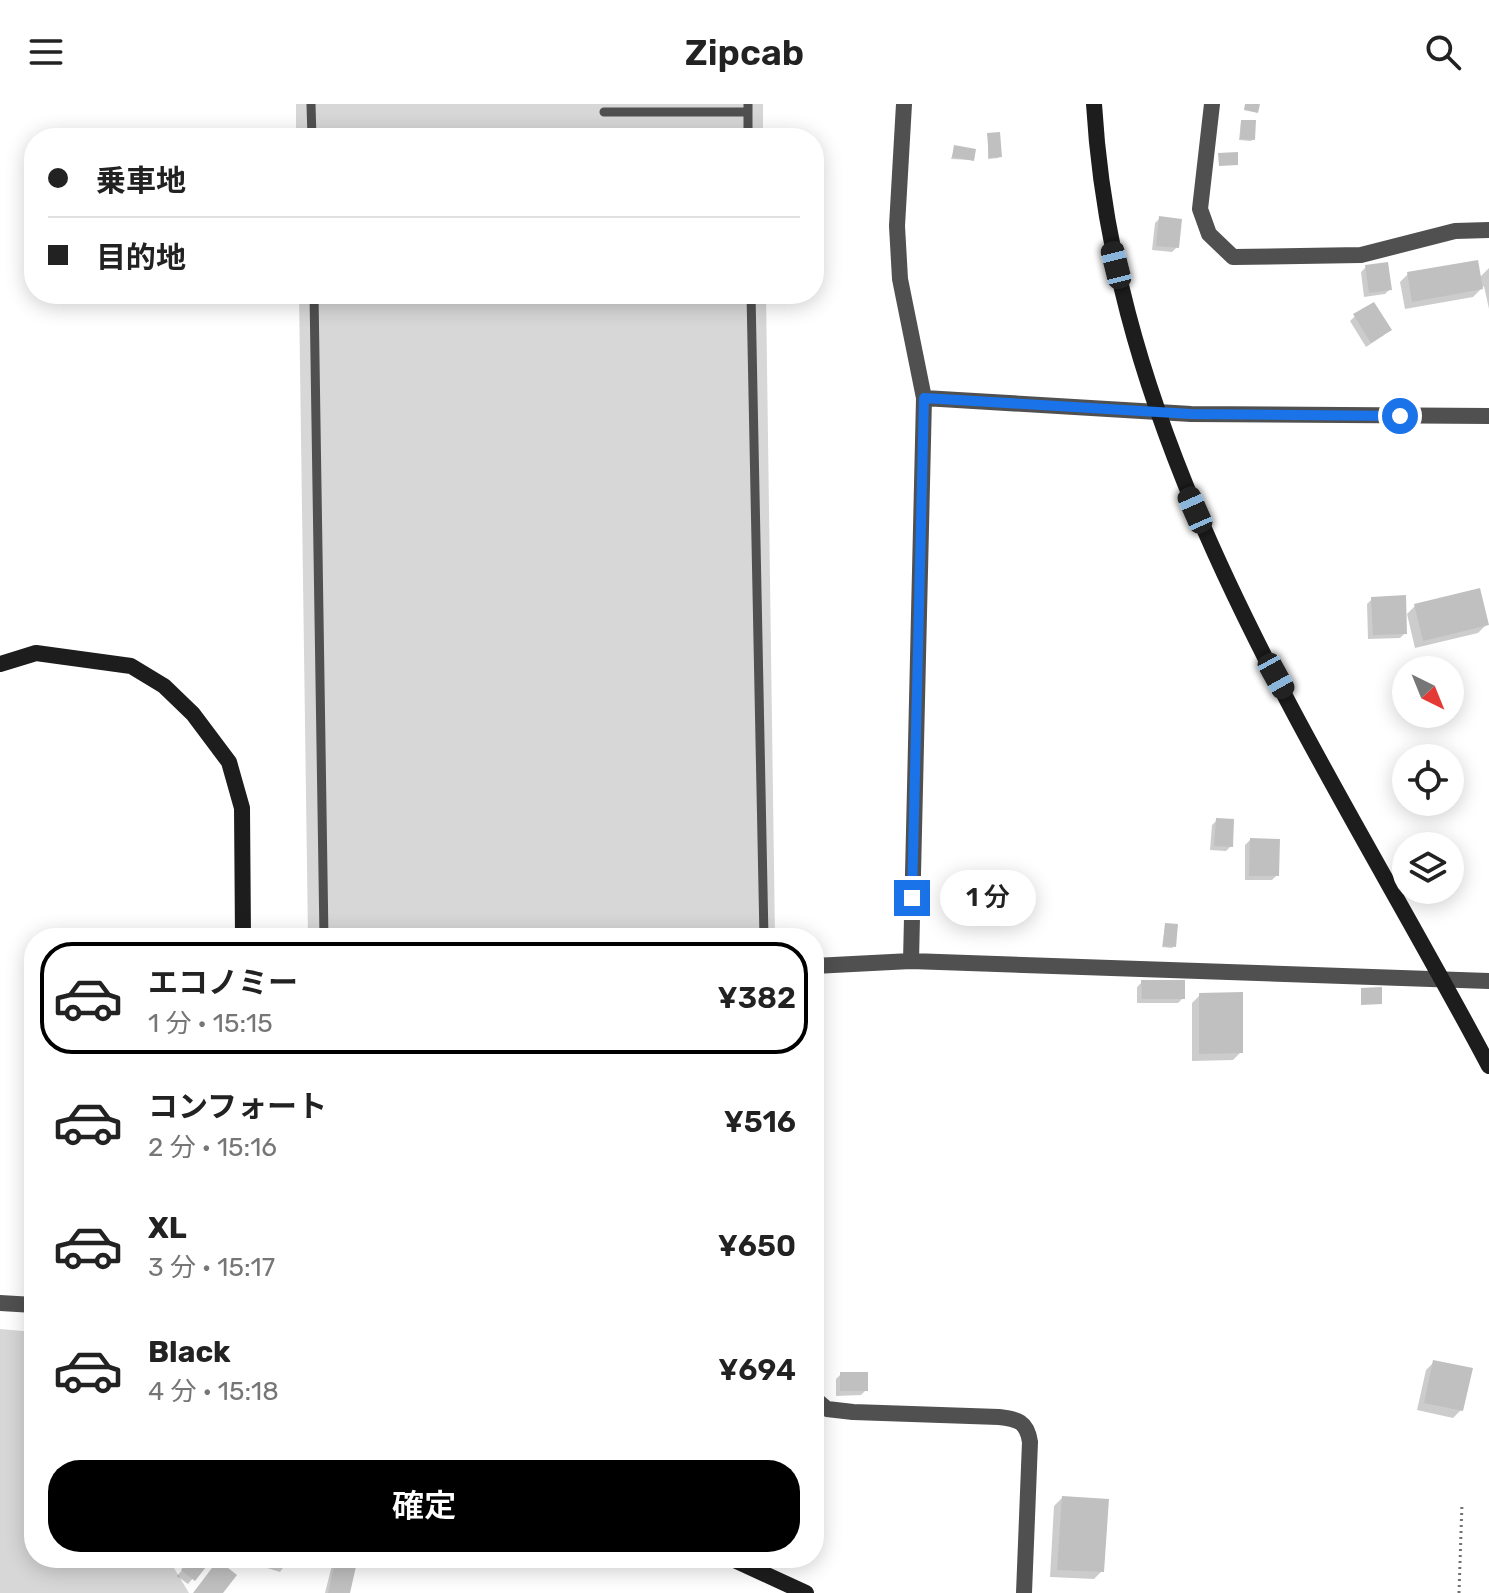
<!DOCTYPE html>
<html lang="ja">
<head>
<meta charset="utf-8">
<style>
	:root { --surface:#fff; --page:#f6f6f6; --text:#222; --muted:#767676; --line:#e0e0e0; --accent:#000 }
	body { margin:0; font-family:Rubik,"Noto Sans JP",sans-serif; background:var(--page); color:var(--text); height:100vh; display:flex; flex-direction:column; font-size:30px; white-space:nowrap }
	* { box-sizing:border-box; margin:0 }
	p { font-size:26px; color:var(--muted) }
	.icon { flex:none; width:44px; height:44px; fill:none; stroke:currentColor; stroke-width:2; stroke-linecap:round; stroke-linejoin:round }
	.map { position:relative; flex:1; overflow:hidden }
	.drawer { position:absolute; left:24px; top:824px; width:800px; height:640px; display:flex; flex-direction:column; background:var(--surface); border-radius:32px; box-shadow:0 4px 20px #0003 }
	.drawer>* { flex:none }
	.banner { position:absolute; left:24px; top:24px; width:800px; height:176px; border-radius:32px; box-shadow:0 4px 20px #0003; display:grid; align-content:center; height:176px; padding:0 24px; background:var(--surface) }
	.needle { width:52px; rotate:137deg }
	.tools { position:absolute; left:1392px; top:552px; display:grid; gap:16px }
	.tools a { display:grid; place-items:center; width:72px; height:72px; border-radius:50%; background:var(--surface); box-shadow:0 4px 20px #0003; font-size:40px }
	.end { position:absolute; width:36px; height:36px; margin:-18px; border:10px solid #1a73e8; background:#fff; box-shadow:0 0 0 4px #fff }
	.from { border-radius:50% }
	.bubble { position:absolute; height:56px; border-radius:28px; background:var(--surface); box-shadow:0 4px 20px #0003; font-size:26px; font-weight:600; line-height:56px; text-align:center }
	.car { position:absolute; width:24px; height:48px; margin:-24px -12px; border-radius:10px; box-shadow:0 0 6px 2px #0007; background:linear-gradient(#222 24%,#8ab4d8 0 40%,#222 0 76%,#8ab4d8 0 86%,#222 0) }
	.banner b { display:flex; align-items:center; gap:28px; height:76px; font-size:30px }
	.banner b+b { border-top:2px solid var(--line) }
	.banner i { width:20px; height:20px; background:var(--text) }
	ul { padding:14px 0 0; list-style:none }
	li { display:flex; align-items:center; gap:24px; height:112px; margin:0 16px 12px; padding:0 8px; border:4px solid transparent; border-radius:32px }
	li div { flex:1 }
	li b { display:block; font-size:30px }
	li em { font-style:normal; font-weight:600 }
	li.current { border-color:var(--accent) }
	li>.icon { width:72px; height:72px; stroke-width:1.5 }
	.button { display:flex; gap:16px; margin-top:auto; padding:16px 24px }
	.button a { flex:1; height:92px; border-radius:32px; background:var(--accent); color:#fff; font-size:32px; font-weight:600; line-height:92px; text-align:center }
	header { display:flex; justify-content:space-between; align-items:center; height:104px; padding:0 24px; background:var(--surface); font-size:36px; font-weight:600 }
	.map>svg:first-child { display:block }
	.green { fill:#d7d7d7 }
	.shadow { fill:#0003 }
	.building { fill:#c0c0c0 }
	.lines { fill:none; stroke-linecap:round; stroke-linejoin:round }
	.path { stroke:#727272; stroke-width:3; stroke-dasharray:2 4; stroke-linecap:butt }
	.lane { stroke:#505050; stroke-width:9 }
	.street { stroke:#505050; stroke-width:16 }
	.secondary { stroke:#1d1d1d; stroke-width:16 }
	.route { stroke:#1a73e8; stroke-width:10 }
</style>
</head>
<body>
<header><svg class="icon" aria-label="menu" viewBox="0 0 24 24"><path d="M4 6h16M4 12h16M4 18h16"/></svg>Zipcab<svg class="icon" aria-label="search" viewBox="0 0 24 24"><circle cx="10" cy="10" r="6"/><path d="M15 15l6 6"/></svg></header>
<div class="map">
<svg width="1489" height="1489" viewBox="0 0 1489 1489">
	<rect width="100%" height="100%" fill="#fff"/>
	<path class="green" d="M 296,0 L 763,0 L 763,34 L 296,34 Z
		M 299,190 L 766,190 L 775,834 L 308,834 Z
		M 0,1225 L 34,1228 L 34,1454 L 168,1454 L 189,1489 L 0,1489 Z"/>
	<path class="shadow" d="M 1241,18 L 1253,35 L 1251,37 L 1239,36 Z
		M 988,31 L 1000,52 L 998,54 L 988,55 Z
		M 955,43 L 972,56 L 951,55 Z
		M 1160,114 L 1177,143 L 1172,148 L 1152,146 L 1155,119 Z
		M 1366,163 L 1390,185 L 1385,190 L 1364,193 L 1361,168 Z
		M 1489,164 L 1489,205 L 1484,182 L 1473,193 L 1405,205 L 1400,178 L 1408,170 L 1479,174 Z
		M 1355,212 L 1384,231 L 1366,243 L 1350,217 Z
		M 1372,495 L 1405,529 L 1400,534 L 1368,535 L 1367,500 Z
		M 1415,502 L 1486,521 L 1478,529 L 1415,544 L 1407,510 Z
		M 1217,716 L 1231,742 L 1226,747 L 1210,746 L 1212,721 Z
		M 1250,736 L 1277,771 L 1272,776 L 1245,776 L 1245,741 Z
		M 1165,821 L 1174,842 L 1172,844 L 1162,843 Z
		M 1142,878 L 1183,894 L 1178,899 L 1137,899 L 1137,883 Z
		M 1200,891 L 1241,948 L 1233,956 L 1192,957 L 1192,899 Z
		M 1434,1258 L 1461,1306 L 1453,1314 L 1417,1306 L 1426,1266 Z
		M 841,1270 L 866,1286 L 861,1291 L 836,1292 L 836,1275 Z
		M 1062,1394 L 1102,1467 L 1094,1475 L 1050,1473 L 1054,1402 Z
		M 192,1454 L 210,1454 L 188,1480 L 177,1472 Z
		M 234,1454 L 290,1454 L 280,1468 Z
		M 366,1454 L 438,1454 L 434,1458 L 367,1461 Z
		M 337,1456 L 348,1489 L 325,1489 L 332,1461 Z"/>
	<path class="building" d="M 1245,0 L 1260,0 L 1258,9 L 1244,6 Z
		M 1241,16 L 1256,16 L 1255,36 L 1240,35 Z
		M 1000,28 L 1002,53 L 989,54 L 987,29 Z
		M 954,41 L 976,45 L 974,57 L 952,53 Z
		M 1238,48 L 1238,61 L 1219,62 L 1218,49 Z
		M 1159,112 L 1182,115 L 1179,144 L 1156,142 Z
		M 1478,156 L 1483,185 L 1412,198 L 1407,168 Z
		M 1388,158 L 1392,186 L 1369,189 L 1365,161 Z
		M 1374,198 L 1392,226 L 1371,239 L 1353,210 Z
		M 1480,484 L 1489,521 L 1423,537 L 1414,500 Z
		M 1406,491 L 1407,530 L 1373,531 L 1371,493 Z
		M 1216,714 L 1234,715 L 1233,743 L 1214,742 Z
		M 1250,734 L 1280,735 L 1279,772 L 1249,772 Z
		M 1165,819 L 1178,820 L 1176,843 L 1163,842 Z
		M 1141,876 L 1185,876 L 1185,895 L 1142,895 Z
		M 1382,883 L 1382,900 L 1361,901 L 1361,884 Z
		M 1243,888 L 1243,949 L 1199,950 L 1199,889 Z
		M 1433,1256 L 1473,1264 L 1463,1307 L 1424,1299 Z
		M 840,1268 L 868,1268 L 868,1287 L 840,1287 Z
		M 1062,1392 L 1109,1395 L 1104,1468 L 1057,1466 Z
		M 190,1454 L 213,1454 L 195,1477 L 181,1466 Z
		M 336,1454 L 357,1458 L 350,1489 L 328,1489 Z
		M 218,1456 L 237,1471 L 223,1489 L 193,1489 Z"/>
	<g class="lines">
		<path class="path" d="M 1459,1489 L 1462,1399"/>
		<path class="lane" d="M 311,0 L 312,34
			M 748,0 L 748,34
			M 604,8 L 748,8
			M 314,190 L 324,834
			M 751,190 L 764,834"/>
		<path class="street" d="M 904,0 L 897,122 L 900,175 L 924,294 L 911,857
			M 1212,0 L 1200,105 L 1209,130 L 1233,153 L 1361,151 L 1455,127 L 1489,126
			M 924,294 L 1191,310 L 1489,312
			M 814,862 L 911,857 L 1489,877
			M 0,1199 L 34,1201
			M 814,1294 L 827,1305 L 853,1308 L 999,1313 C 1017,1315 1027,1317 1030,1338 L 1024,1489"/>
		<path class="secondary" d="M 1094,0 C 1115,357 1327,656 1489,962
			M 0,560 L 36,549 L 131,562 L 164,582 L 193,610 L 229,658 L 242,704 L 243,834
			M 730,1454 L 806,1489"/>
	</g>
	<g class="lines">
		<path class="route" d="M 912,794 L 924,294 L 1191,310 L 1400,312"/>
	</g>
</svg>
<div class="tools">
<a><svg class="needle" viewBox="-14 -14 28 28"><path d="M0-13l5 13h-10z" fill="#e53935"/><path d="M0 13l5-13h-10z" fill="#767676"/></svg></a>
<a><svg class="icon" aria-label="locate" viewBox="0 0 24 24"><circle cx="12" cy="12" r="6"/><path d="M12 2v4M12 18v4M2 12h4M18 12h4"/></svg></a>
<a><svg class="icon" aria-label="layers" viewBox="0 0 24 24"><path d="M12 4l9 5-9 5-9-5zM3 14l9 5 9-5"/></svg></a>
</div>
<i class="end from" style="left:1400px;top:312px"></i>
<i class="end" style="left:912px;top:794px"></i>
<div class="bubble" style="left:940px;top:766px;width:96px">1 分</div>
<i class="car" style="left:1116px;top:161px;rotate:346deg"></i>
<i class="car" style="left:1195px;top:406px;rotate:336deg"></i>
<i class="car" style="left:1276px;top:572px;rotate:151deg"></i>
<div class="banner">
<b><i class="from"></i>乗車地</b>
<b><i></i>目的地</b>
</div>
<section class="drawer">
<ul>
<li class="current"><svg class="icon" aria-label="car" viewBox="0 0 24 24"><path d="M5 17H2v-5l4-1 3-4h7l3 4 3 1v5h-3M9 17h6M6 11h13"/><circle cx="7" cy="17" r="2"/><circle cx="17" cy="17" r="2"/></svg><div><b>エコノミー</b><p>1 分 · 15:15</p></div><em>¥382</em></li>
<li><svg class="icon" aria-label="car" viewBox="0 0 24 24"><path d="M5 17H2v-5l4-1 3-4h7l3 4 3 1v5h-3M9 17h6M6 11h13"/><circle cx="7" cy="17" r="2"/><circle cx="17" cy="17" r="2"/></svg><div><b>コンフォート</b><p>2 分 · 15:16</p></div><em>¥516</em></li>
<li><svg class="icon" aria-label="car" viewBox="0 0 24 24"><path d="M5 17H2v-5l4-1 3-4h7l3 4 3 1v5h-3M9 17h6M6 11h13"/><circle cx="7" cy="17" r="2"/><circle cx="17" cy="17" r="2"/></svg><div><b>XL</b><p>3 分 · 15:17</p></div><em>¥650</em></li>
<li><svg class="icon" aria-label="car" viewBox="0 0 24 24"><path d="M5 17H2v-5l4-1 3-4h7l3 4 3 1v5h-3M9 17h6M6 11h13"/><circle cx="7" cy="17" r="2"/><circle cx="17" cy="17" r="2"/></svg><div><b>Black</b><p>4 分 · 15:18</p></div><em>¥694</em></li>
</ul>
<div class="button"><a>確定</a></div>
</section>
</div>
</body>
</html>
